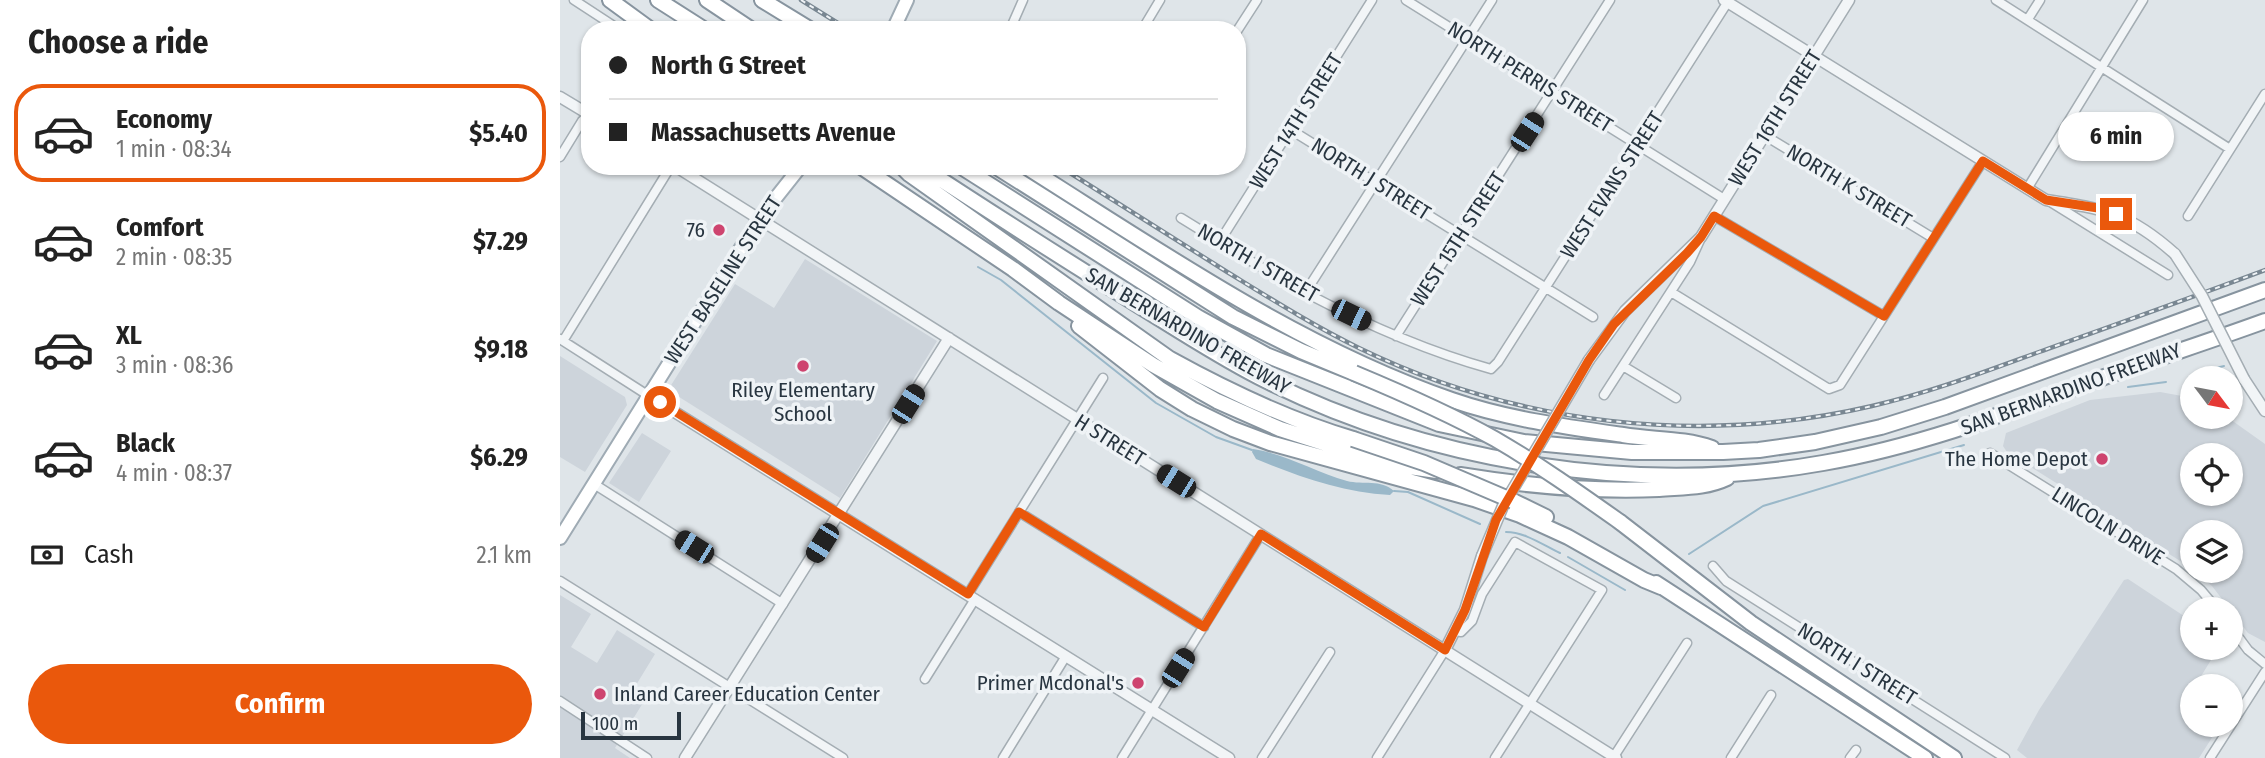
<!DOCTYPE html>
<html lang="en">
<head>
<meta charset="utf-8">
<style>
	:root { --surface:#fff; --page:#f6f6f6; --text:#222; --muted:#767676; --line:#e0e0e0; --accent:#ea580c }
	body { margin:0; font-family:"Fira Sans Condensed",sans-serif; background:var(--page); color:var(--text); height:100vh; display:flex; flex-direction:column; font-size:26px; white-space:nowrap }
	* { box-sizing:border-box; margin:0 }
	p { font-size:23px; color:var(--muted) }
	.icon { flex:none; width:38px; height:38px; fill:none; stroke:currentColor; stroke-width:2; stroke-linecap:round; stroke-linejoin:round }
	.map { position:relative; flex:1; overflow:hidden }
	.details { display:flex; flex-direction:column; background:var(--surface); width:560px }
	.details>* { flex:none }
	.guide { position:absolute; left:21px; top:21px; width:665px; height:154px; border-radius:28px; box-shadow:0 2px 5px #0004; display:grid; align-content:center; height:154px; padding:0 28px; background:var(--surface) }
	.needle { width:46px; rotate:122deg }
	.tools { position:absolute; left:1620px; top:366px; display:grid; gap:14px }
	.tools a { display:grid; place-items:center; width:63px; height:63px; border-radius:50%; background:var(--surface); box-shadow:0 2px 5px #0004; font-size:35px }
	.scale { position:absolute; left:21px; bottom:18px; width:100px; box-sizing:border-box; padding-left:7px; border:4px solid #283540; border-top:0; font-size:19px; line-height:24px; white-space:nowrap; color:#283540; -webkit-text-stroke:5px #eff3f6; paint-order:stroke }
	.end { position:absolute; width:32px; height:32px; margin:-16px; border:9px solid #ea580c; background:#fff; box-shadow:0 0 0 4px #fff }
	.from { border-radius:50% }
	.bubble { position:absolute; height:49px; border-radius:24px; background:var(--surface); box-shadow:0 2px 5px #0004; font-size:23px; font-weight:700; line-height:49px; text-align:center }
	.car { position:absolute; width:21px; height:42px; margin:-21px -10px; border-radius:9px; box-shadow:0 0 5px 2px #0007; background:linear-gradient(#222 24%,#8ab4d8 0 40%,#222 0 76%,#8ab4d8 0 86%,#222 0) }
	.guide b { display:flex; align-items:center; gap:24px; height:66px; font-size:26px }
	.guide b+b { border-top:2px solid var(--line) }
	.guide i { width:18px; height:18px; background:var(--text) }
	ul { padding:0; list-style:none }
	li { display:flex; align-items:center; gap:21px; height:98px; margin:0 14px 10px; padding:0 14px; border:4px solid transparent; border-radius:28px }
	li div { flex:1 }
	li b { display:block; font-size:26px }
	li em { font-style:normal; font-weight:700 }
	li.on { border-color:var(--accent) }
	li>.icon { width:63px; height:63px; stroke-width:1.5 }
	h2 { padding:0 28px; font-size:32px; line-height:84px }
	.pay { display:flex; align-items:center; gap:18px; height:77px; padding:0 28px; font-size:26px }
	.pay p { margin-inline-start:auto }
	.cta { display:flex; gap:14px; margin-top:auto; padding:14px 28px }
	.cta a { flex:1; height:80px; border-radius:42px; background:var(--accent); color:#fff; font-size:28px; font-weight:700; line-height:80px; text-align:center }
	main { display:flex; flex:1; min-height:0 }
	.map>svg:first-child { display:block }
	.built { fill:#cdd4db; fill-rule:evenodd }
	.water { fill:#9ab8c9 }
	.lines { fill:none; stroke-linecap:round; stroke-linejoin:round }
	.stream { stroke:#9ab8c9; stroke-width:2 }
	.minor-casing { stroke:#a4adb3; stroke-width:11 }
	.tertiary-casing { stroke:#a4adb3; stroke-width:13 }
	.primary-casing { stroke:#9fabb4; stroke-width:16 }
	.motorway-casing { stroke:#87949f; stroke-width:18 }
	.minor { stroke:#f2f5f7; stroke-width:8 }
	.tertiary { stroke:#f2f5f7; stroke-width:10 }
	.primary { stroke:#fff; stroke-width:12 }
	.motorway { stroke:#fff; stroke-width:14 }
	.rail-casing { stroke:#798792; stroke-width:4.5 }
	.rail { stroke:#eff3f6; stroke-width:2; stroke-dasharray:5; stroke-linecap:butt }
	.tertiary-bridge-casing { stroke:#a4adb3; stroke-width:13; stroke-linecap:butt }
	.motorway-bridge-casing { stroke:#87949f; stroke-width:18; stroke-linecap:butt }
	.tertiary-bridge { stroke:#f2f5f7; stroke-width:10 }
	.motorway-bridge { stroke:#fff; stroke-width:14 }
	.route { stroke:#ea580c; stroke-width:9 }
	.poi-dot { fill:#ce446f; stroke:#eff3f6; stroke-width:2.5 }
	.labels { text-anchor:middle; stroke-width:7; stroke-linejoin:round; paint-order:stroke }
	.street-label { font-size:21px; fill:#283540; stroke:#eff3f6 }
	.poi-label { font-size:21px; fill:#283540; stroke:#eff3f6; text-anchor:end }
</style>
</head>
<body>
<main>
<section class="details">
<h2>Choose a ride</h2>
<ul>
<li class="on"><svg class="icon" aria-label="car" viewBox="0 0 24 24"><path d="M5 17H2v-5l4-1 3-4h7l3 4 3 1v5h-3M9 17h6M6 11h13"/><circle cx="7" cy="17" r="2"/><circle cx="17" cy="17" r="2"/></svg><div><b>Economy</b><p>1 min · 08:34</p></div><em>$5.40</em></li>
<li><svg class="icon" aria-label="car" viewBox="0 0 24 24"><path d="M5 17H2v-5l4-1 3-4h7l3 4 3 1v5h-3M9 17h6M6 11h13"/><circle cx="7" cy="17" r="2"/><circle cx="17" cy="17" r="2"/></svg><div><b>Comfort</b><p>2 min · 08:35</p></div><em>$7.29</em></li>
<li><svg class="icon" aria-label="car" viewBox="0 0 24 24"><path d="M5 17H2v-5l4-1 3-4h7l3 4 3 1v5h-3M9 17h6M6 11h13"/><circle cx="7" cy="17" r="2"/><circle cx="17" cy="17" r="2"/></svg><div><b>XL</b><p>3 min · 08:36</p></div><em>$9.18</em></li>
<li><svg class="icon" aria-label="car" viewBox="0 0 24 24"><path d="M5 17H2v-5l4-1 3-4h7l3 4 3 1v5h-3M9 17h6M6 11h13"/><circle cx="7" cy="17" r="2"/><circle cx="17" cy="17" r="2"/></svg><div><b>Black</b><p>4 min · 08:37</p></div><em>$6.29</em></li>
</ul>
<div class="pay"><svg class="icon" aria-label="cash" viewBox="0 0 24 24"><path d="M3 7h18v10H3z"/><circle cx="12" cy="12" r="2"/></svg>Cash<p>2.1 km</p></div>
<div class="cta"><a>Confirm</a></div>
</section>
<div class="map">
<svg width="1705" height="758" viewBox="0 0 1705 758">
	<rect width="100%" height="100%" fill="#dfe5e9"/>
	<path class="built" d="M 245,259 L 377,341 L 280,498 L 108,390 L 175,284 L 214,308 Z
		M 0,356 L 65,397 L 67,405 L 25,472 L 0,457 Z
		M 1600,392 L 1633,398 L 1633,416 L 1667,417 L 1705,444 L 1705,642 L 1688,633 L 1652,586 L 1634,571 L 1671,570 L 1671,532 L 1633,532 L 1633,569 L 1447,452 L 1443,446 L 1446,433 L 1530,400 ZM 1671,455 L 1671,494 L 1633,494 L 1633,455 Z
		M 82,433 L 111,451 L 79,502 L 49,483 Z
		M 1568,579 L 1633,622 L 1633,648 L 1651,660 L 1635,686 L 1633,686 L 1630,695 L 1633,697 L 1633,724 L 1660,725 L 1639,758 L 1467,758 L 1457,750 L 1479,710 L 1564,580 Z
		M 0,595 L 31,614 L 11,647 L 37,663 L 57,630 L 95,654 L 73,690 L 86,698 L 55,748 L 70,758 L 0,758 Z"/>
	<path class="water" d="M 693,449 C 726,454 755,472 787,481 C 803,485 821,479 834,491 L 830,495 C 783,492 740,477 696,459 L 692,452 Z"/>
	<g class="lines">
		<path class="stream" d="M 418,267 L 441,280 L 596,403 L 656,437 L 692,450
			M 1633,374 L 1664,366
			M 1568,387 L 1606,382
			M 834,491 L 848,492 L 920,524
			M 946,532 C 965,532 983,545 1000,553
			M 1129,554 L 1203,506 L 1404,445
			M 1008,557 L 1065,590"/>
		<defs>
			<path id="minor" d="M 14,0 L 60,30
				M 846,0 L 1164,199
				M 1436,0 L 1670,149
				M 1468,19 L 1480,0
				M 452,25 L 463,0
				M 582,30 L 600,0
				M 677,31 L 697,0
				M 731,130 L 1033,317
				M 1204,135 L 1373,238
				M 0,157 L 22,121 L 30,114
				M 1467,189 L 1583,0
				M 1489,201 L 1608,275
				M 1154,216 L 1324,316
				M 1628,216 L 1705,94
				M 621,218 C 662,243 703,270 746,293 C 805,324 866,351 931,369 L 938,362 L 1169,0
				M 660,241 L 812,0
				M 1111,292 L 1269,389 L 1280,385 L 1423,161
				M 745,293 L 932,0
				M 836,336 L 1050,0
				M 0,339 L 89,396
				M 3,341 L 111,166
				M 1063,366 L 1116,398
				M 1044,395 L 1130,262 L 1140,240
				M 1430,453 L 1616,569 L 1641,590 L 1657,609
				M 34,484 L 223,604
				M 459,512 L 644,627
				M 1153,566 L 1166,581 L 1445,758
				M 0,581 L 283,758
				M 408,594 L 543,378
				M 1671,627 L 1688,650 L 1705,664
				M 895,631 L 901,632 L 912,621 L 922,594 L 955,542 L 1042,590 L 935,758
				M 365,679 L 415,599
				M 0,701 L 87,758
				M 443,758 L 506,656
				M 562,758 L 701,534
				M 702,758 L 770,652
				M 817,758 L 885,650
				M 1053,758 L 1127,643
				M 1171,758 L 1211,695
				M 1290,758 L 1296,750
				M 1650,758 L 1705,672"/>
			<path id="tertiary" d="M 1164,0 L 1486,200 C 1545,209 1569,213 1615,254
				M 0,97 L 30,115
				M 115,166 L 1056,758
				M 1029,360 L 1065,311 L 1141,237 L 1289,0
				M 1684,379 L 1705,411
				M 89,396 L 669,758
				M 885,650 L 905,610 L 922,556
				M 125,758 L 389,338"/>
			<path id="primary" d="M 333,30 L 347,0
				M 0,538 L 199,219 L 241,166"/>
			<path id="motorway" d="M 50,0 L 91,30
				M 98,0 L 145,30
				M 147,0 L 192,30
				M 202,0 L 251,30
				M 300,166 L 453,269 L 499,303 L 593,365 L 657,401 L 720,429 L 829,464 L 877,471
				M 341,166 L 349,174 L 610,359 C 668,391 729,420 793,439
				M 360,166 C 435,215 510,263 586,310 C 623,333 660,357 699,377 C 868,463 1076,496 1263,463 C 1362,446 1454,410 1547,376 C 1600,357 1653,340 1705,321
				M 400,166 L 639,318 L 706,355 L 879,424 L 964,442 L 1072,452 L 1163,452 L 1199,450 L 1255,442 L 1321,427 L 1385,407 L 1705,290
				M 435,166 L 673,317 L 741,351 L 794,373
				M 465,166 C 600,251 740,348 892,400 C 947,419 1006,427 1063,435 C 1093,440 1123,438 1152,448
				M 519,326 L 600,389 L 632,409 L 673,429 L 710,443 L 914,499 L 960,515 L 1008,537 L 1084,580 L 1101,587
				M 900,475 C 967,486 1032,492 1099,489 C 1123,487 1146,488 1167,478
				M 953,501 L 986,517
				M 1060,522 L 1191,623 L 1394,758
				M 1096,583 L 1365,758"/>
		</defs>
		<use href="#minor" class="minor-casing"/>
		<use href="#tertiary" class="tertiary-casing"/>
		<use href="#primary" class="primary-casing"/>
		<use href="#motorway" class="motorway-casing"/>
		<use href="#minor" class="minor"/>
		<use href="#tertiary" class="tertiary"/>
		<use href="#primary" class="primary"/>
		<use href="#motorway" class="motorway"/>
		<defs>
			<path id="rail" d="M 241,0 L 289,30
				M 499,166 C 554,201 609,235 664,270 C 708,297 752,325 799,348 C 957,425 1140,446 1312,406 C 1369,393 1424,372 1479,352 C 1554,325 1630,298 1705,270"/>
		</defs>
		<use href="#rail" class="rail-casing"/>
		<use href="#rail" class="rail"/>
		<defs>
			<path id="tertiary-bridge" d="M 1615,254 L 1642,296 L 1684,379
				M 922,556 L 943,506 L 1029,360"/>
			<path id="motorway-bridge" d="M 794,373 C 842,393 890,414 935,439 C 978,464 1019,493 1060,522
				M 793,439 L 864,463 L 953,501"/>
		</defs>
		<use href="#tertiary-bridge" class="tertiary-bridge-casing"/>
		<use href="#motorway-bridge" class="motorway-bridge-casing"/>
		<use href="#tertiary-bridge" class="tertiary-bridge"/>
		<use href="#motorway-bridge" class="motorway-bridge"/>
	</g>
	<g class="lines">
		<path class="route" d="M 100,402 L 408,594 L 459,512 L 644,627 L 701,534 L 885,650 L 905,610 L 936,520 L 1029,360 L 1054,324 L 1127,253 L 1141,237 L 1154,216 L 1324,316 L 1423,161 L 1486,200 L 1538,208 L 1556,214"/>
	</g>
	<g class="poi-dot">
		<circle cx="159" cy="230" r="7"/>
		<circle cx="243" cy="366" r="7"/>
		<circle cx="1542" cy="459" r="7"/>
		<circle cx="578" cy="683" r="7"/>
		<circle cx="40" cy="694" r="7"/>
	</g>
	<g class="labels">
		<g class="street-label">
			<text transform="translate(970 77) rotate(32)" y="7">NORTH PERRIS STREET</text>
			<text transform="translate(1215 118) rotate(-58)" y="7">WEST 16TH STREET</text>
			<text transform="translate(736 121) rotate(-58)" y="7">WEST 14TH STREET</text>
			<text transform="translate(811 179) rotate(32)" y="7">NORTH J STREET</text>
			<text transform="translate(1052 185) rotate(-57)" y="7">WEST EVANS STREET</text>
			<text transform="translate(1289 186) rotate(31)" y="7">NORTH K STREET</text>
			<text transform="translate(898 239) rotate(-57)" y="7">WEST 15TH STREET</text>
			<text transform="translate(698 263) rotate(30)" y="7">NORTH I STREET</text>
			<text transform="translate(163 280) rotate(-57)" y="7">WEST BASELINE STREET</text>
			<text transform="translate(628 331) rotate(30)" y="7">SAN BERNARDINO FREEWAY</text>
			<text transform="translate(1511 389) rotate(-20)" y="7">SAN BERNARDINO FREEWAY</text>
			<text transform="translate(550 440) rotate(32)" y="7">H STREET</text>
			<text transform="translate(1548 526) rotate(32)" y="7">LINCOLN DRIVE</text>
			<text transform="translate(1297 664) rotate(32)" y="7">NORTH I STREET</text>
		</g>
		<g class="poi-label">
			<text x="145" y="237">76</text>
			<text x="243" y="397" text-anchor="middle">Riley Elementary<tspan x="243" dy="24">School</tspan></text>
			<text x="1528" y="466">The Home Depot</text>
			<text x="564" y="690">Primer Mcdonal's</text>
			<text x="54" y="701" text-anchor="start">Inland Career Education Center</text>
		</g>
	</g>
</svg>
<div class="tools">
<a><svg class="needle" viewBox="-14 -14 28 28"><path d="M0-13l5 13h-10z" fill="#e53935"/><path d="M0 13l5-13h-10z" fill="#767676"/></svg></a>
<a><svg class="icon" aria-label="locate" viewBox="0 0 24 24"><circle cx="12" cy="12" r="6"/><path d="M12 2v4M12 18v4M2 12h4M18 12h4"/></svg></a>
<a><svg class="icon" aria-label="layers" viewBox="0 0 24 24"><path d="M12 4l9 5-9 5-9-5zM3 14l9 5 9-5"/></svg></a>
<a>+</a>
<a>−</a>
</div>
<div class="scale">100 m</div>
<i class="end from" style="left:100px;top:402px"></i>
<i class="end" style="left:1556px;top:214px"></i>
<div class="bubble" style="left:1498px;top:112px;width:116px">6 min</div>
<i class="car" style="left:967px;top:132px;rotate:33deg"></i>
<i class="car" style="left:791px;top:315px;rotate:116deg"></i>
<i class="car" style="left:348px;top:404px;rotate:32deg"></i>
<i class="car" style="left:616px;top:481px;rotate:302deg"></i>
<i class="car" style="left:262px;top:543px;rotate:212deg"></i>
<i class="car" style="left:134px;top:547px;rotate:302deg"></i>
<i class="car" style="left:618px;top:668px;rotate:32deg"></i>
<div class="guide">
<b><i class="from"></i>North G Street</b>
<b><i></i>Massachusetts Avenue</b>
</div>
</div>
</main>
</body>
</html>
